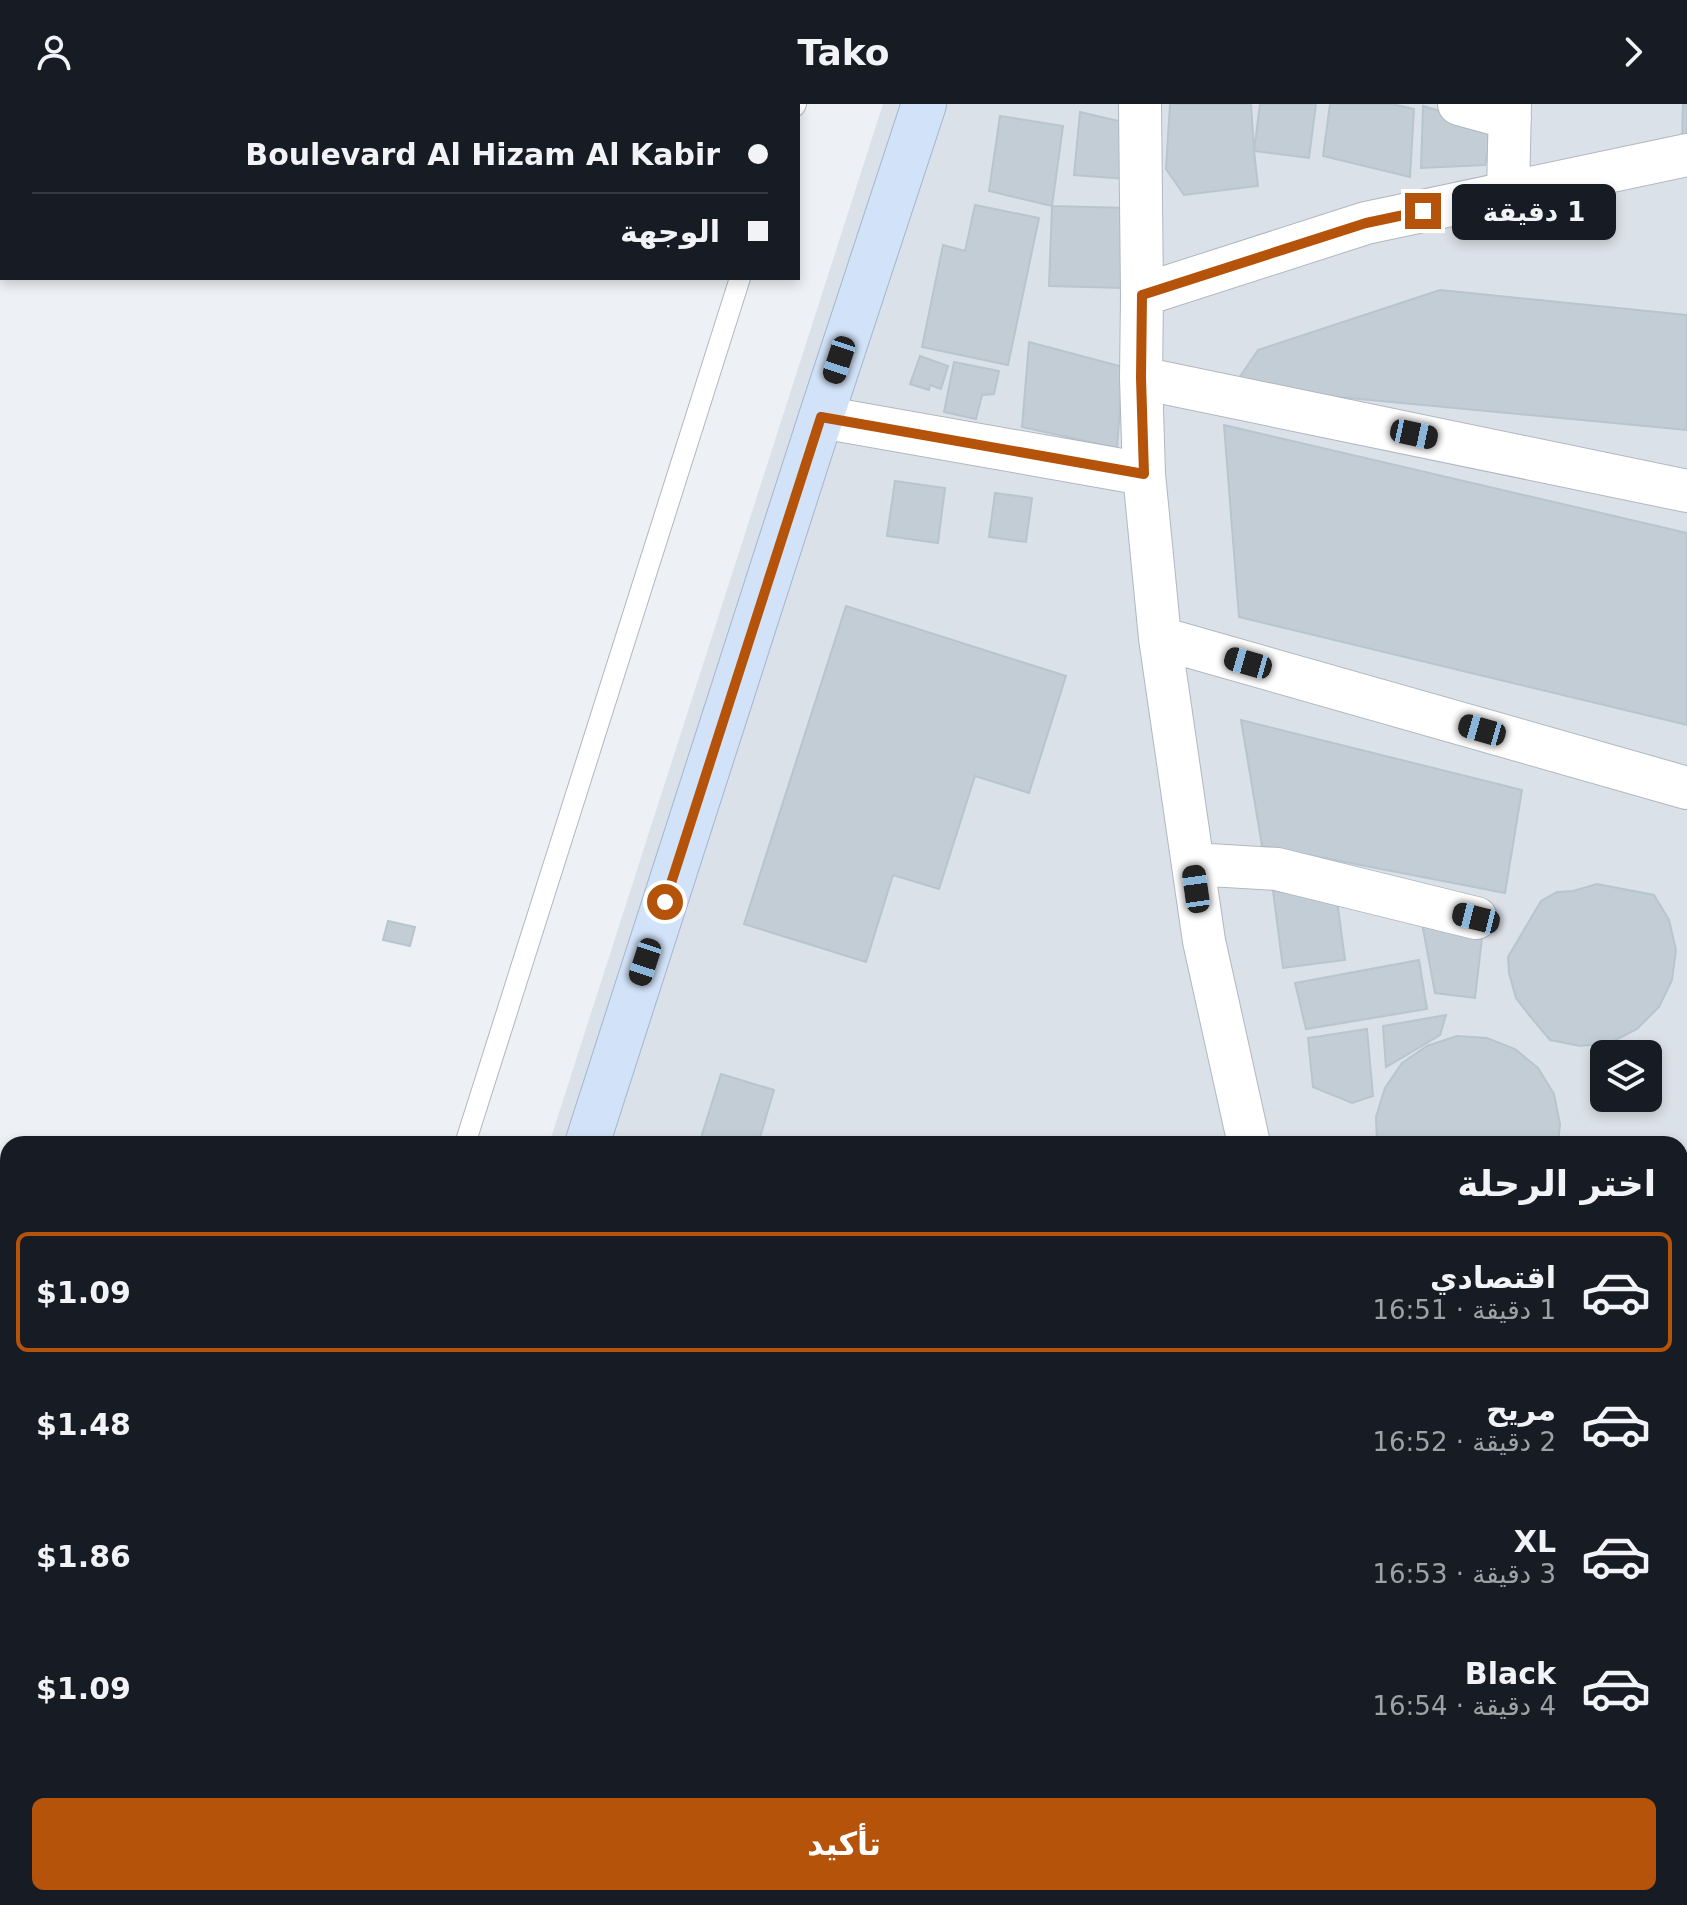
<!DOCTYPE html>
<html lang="ar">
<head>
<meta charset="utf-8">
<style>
	:root { --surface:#171b24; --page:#242831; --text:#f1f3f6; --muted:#9ea1a6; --line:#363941; --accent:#b45309 }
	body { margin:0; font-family:"DejaVu Sans","Noto Sans Arabic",sans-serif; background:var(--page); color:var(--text); direction:rtl; height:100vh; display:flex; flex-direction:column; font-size:30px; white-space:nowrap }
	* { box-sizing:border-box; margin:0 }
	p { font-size:26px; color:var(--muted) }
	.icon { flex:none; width:44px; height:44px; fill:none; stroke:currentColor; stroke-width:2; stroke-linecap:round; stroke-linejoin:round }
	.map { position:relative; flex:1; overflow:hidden; direction:ltr }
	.sheet { position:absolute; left:0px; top:1032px; width:1688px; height:770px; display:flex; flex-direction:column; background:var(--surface); border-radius:24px 24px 0 0; box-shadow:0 4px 12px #0003; direction:rtl }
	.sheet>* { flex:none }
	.banner { position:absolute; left:0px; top:0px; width:800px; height:176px; box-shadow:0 4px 12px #0003; direction:rtl; display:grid; align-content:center; height:176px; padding:0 32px; background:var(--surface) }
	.fabs { position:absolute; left:1590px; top:936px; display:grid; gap:16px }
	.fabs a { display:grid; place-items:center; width:72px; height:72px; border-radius:12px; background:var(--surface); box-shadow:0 4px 12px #0003; font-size:40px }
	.end { position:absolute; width:36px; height:36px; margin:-18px; border:10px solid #b45309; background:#fff; box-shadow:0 0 0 4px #fff }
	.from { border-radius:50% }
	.bubble { position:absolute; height:56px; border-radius:12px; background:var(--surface); box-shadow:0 4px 12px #0003; font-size:26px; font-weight:700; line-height:56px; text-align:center; direction:rtl }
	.car { position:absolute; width:24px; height:48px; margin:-24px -12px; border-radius:10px; box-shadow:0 0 6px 2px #0007; background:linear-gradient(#222 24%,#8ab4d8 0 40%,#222 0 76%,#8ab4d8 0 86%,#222 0) }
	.banner b { display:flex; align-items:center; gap:28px; height:76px; font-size:30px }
	.banner b+b { border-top:2px solid var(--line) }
	.banner i { width:20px; height:20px; background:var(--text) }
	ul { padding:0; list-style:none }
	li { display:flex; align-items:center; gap:24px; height:120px; margin:0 16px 12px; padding:0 16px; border:4px solid transparent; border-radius:12px }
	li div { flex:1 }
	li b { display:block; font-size:30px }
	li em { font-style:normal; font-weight:700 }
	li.on { border-color:var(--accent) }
	li>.icon { width:72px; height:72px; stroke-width:1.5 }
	h2 { padding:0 32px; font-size:36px; line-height:96px }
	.action { display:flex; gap:16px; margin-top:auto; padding:16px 32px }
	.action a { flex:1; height:92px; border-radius:12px; background:var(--accent); color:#fff; font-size:32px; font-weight:700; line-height:92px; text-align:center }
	header { display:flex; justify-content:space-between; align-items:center; height:104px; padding:0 32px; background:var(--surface); font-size:36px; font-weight:700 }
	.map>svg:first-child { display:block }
	.residential { fill:#dbe1e8; fill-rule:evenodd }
	.building { fill:#c3cdd5; stroke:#b7c5cf; stroke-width:2 }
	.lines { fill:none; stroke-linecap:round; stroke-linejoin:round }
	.service-casing { stroke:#b0b8bf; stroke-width:22 }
	.minor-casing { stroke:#b0b8bf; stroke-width:44 }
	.secondary-casing { stroke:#a2b6ce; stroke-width:46 }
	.service { stroke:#fff; stroke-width:20 }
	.minor { stroke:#fff; stroke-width:42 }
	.secondary { stroke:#d2e3f9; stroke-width:44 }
	.route { stroke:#b45309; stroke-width:10 }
</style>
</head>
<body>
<header><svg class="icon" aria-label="forward" viewBox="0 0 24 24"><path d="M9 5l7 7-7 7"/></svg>Tako<svg class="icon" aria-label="person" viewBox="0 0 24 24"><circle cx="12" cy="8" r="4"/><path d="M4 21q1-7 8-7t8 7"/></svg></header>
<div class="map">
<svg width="1687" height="1801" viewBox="0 0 1687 1801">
	<rect width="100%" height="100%" fill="#edf0f4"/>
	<path class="residential" d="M 883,0 L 1687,0 L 1687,1801 L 306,1801 L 308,1794 L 1680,1794 L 1680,1040 L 549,1040 ZM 1604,950 L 1648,950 L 1648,994 L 1604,994 Z"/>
	<path class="building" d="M 1170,0 L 1251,0 L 1254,47 L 1258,82 L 1184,91 L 1166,65 Z
		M 1260,0 L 1316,0 L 1309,54 L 1254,47 Z
		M 1330,0 L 1392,0 L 1414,5 L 1410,73 L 1323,52 Z
		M 1683,0 L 1687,0 L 1687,34 L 1682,36 Z
		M 1423,2 L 1493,23 L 1485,61 L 1421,64 Z
		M 1080,8 L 1127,19 L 1126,75 L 1074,71 Z
		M 1000,12 L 1063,22 L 1052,102 L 989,87 Z
		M 975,101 L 1039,114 L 1008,261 L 922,243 L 943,141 L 965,147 Z
		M 1052,102 L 1127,104 L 1124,184 L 1049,182 Z
		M 1440,186 L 1687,211 L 1687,326 L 1233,283 L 1258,246 Z
		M 1029,238 L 1123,263 L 1117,344 L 1022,323 Z
		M 920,252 L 948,262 L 941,285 L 930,281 L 929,286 L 910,280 Z
		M 954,258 L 999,267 L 994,290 L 982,291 L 976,315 L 944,308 Z
		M 1224,321 L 1687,429 L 1687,621 L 1239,513 Z
		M 895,377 L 945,384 L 938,439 L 887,432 Z
		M 995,389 L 1032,394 L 1026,438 L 989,433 Z
		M 846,502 L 1066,572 L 1029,689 L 975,672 L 939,785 L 893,771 L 866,858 L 744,820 Z
		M 1241,616 L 1522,686 L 1505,789 L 1262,742 Z
		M 1597,780 L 1654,791 L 1669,816 L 1676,846 L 1672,876 L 1659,903 L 1637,925 L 1610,939 L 1580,942 L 1550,936 L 1529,911 L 1516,894 L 1509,869 L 1508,853 L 1541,797 L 1557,788 L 1573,787 Z
		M 1273,787 L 1337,796 L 1345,856 L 1283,864 Z
		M 1421,814 L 1482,834 L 1475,894 L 1435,889 Z
		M 388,817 L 415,823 L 410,842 L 383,836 Z
		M 1419,856 L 1427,905 L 1306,925 L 1295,879 Z
		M 1446,911 L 1440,931 L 1386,963 L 1383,922 Z
		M 1367,925 L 1373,992 L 1352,999 L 1313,983 L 1308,934 Z
		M 1457,932 L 1487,934 L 1515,945 L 1538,964 L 1554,990 L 1560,1020 L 1558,1040 L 1377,1040 L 1376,1013 L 1385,984 L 1402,959 L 1427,942 Z
		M 721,970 L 774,986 L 758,1040 L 699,1040 Z
		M 1687,1377 L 1687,1504 L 1680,1496 L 1680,1387 Z
		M 1680,1544 L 1687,1546 L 1687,1711 L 1680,1715 Z
		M 919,1794 L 1010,1794 L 994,1801 L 930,1801 Z
		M 1087,1794 L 1200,1794 L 1183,1801 L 1098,1801 Z
		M 1401,1794 L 1565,1794 L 1565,1801 L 1405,1801 L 1401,1798 Z"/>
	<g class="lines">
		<defs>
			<path id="service" d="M 795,2 L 796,0
				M 465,1040 L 740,174
				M 223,1801 L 225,1794"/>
			<path id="minor" d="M 1140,0 L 1142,191
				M 1459,0 L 1510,14
				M 1508,89 L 1510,0
				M 1141,274 L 1687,387
				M 821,313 L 1144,370
				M 1160,534 L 1687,684
				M 1193,760 L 1277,765 L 1476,814
				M 1249,1040 L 1204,837 L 1160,534 L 1144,370 L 1141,274 L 1142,191 L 1366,119 L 1687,51
				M 1680,1125 L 1687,1125
				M 1680,1280 L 1687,1278
				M 1680,1358 L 1687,1354
				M 1680,1525 L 1687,1531
				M 700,1794 L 709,1801
				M 804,1794 L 805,1801
				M 1649,1794 L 1655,1801
				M 456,1801 L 466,1794"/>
			<path id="secondary" d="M 587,1040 L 821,313 L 924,0
				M 348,1801 L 350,1794"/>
		</defs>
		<use href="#service" class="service-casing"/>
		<use href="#minor" class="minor-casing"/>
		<use href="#secondary" class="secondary-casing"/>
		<use href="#service" class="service"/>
		<use href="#minor" class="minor"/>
		<use href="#secondary" class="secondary"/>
	</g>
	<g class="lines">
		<path class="route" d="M 665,798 L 821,313 L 1144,370 L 1141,274 L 1142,191 L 1366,119 L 1423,107"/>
	</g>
</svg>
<div class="fabs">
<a><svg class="icon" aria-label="layers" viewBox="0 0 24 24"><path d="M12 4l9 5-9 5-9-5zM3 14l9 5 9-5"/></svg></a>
</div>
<i class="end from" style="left:665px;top:798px"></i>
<i class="end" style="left:1423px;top:107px"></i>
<div class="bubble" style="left:1452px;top:80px;width:164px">1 دقيقة</div>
<i class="car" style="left:839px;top:256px;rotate:198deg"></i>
<i class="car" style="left:1414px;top:330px;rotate:102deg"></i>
<i class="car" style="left:1248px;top:559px;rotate:286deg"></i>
<i class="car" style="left:1482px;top:626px;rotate:286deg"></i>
<i class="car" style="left:1196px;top:785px;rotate:352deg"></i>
<i class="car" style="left:1476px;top:814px;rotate:284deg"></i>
<i class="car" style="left:645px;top:858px;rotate:198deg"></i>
<div class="banner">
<b><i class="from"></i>Boulevard Al Hizam Al Kabir</b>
<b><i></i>الوجهة</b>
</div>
<section class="sheet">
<h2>اختر الرحلة</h2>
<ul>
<li class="on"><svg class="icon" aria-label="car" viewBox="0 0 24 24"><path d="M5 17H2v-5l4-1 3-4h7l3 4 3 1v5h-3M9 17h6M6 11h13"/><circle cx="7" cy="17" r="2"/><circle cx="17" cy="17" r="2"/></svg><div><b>اقتصادي</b><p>1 دقيقة · 16:51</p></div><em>$1.09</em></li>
<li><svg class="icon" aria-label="car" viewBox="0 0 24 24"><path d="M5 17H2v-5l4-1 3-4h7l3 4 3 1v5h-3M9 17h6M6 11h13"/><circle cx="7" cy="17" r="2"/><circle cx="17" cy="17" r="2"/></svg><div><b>مريح</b><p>2 دقيقة · 16:52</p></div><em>$1.48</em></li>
<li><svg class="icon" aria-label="car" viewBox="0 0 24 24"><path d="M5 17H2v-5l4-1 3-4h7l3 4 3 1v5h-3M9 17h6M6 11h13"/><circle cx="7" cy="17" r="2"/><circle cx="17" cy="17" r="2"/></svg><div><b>XL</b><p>3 دقيقة · 16:53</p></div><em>$1.86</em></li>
<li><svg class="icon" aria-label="car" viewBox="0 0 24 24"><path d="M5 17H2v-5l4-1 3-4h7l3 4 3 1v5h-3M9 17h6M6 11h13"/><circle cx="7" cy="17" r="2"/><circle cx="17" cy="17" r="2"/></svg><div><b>Black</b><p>4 دقيقة · 16:54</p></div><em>$1.09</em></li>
</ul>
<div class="action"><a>تأكيد</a></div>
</section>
</div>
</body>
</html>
